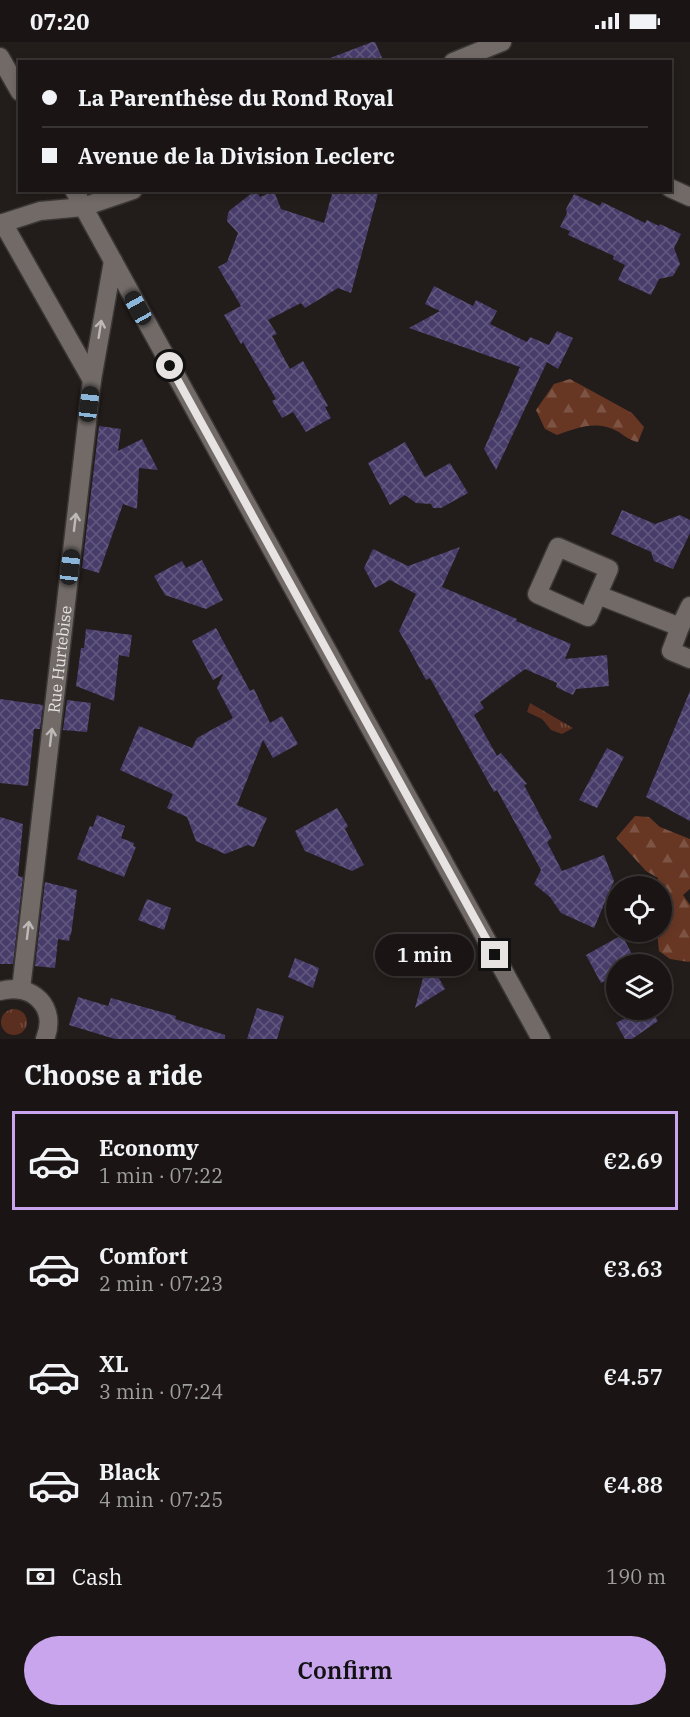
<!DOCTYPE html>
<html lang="en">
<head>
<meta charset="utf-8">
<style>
	:root { --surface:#1a1514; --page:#231e1d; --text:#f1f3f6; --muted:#9f9fa0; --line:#383434; --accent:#c9a5ee }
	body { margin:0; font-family:"IBM Plex Serif",serif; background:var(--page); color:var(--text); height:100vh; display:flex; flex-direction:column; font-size:22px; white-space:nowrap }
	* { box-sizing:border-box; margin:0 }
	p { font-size:20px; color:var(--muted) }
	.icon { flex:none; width:33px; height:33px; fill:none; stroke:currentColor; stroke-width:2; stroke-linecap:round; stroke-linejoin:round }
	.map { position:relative; height:997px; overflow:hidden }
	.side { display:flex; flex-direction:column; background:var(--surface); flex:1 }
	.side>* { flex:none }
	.guide { position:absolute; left:18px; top:18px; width:654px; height:132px; border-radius:0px; box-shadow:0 3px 9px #0003,0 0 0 2px var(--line); display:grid; align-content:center; height:132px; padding:0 24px; background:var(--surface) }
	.controls { position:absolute; left:606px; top:834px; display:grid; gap:12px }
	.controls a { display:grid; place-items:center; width:66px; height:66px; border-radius:50%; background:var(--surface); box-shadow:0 3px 9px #0003,0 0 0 2px var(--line); font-size:30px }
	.end { position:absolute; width:27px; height:27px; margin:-14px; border:8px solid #e7e3e2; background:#111; box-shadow:0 0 0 3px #111 }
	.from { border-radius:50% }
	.bubble { position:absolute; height:42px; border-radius:21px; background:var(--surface); box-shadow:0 3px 9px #0003,0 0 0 2px var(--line); font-size:20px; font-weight:600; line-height:42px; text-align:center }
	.car { position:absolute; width:18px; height:36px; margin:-18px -9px; border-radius:8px; box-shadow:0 0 4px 2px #0007; background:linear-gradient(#222 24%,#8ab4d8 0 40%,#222 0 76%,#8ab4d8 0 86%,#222 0) }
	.guide b { display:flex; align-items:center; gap:21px; height:57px; font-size:22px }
	.guide b+b { border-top:2px solid var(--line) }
	.guide i { width:15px; height:15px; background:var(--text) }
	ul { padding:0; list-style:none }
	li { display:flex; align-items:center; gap:18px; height:99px; margin:0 12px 9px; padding:0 12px; border:3px solid transparent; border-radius:0px }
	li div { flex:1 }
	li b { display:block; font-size:22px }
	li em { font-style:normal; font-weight:600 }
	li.current { border-color:var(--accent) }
	li>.icon { width:54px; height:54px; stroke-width:1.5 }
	h2 { padding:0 24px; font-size:27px; line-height:72px }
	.pay { display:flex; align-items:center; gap:15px; height:66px; padding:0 24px; font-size:22px }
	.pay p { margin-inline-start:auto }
	.button { display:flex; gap:12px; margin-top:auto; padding:12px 24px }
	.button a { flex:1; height:69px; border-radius:36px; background:var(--accent); color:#111; font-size:24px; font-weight:600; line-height:69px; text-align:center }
	.status { display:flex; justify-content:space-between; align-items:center; height:42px; padding:0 30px; background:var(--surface); direction:ltr }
	.status svg { height:16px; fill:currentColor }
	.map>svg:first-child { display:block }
	.grass { fill:url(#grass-tufts) }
	.forest { fill:url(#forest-firs) }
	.building { fill:url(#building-cross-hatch) }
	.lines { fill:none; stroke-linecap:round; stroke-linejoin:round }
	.street-casing { stroke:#3b3736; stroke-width:21 }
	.street { stroke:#716a67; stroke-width:18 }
	.oneway { stroke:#beb9b7 }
	.route { stroke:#e7e3e2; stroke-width:8 }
	.labels { text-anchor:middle; stroke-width:6; stroke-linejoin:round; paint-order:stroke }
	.street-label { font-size:16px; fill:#e7e3e2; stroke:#191311 }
</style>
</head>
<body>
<div class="status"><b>07:20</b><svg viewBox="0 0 49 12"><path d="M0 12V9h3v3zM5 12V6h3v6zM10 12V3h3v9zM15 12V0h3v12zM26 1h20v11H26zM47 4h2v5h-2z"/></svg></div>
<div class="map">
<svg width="690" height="997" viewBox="0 0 690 997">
	<defs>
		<pattern id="grass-tufts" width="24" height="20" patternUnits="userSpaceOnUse" patternTransform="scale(1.5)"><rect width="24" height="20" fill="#5b2f1f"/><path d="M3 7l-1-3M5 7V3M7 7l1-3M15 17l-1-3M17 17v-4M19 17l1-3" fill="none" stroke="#734d3f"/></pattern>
		<pattern id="forest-firs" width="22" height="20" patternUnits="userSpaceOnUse" patternTransform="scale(1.5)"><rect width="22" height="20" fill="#673724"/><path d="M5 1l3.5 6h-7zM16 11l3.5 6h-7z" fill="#7d5444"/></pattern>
		<pattern id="building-cross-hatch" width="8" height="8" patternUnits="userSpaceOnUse" patternTransform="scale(1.5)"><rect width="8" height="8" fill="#483d6a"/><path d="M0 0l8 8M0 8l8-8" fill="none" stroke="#62597f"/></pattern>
	</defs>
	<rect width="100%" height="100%" fill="#221c1a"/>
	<path class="grass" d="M 530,661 L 573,686 L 562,692 L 551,688 L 542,677 L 527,670 Z
		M1 980a13 13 0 1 1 26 0a13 13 0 1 1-26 0Z"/>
	<path class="forest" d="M 570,337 L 632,371 L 644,385 L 638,400 C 629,398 625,394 617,389 C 596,378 577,386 557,393 L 545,387 L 536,368 L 554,342 Z
		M 635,774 L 649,775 L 660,785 L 690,797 L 690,847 L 683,853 L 690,863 L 690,919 L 689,920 L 670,917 L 659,909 L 657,890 L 662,890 L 662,844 L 655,844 L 658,836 L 646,829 L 616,796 Z"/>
	<path class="building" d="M 372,0 L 375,0 L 384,20 L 326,20 L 325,18 Z
		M 256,148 L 260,155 L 274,149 L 281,167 L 324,181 L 333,148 L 379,148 L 351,251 L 338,246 L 305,266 L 301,261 L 268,278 L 277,292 L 272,294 L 290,327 L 303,319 L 328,364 L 325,365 L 331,376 L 306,390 L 293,370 L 282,376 L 272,359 L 276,357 L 243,300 L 241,302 L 224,273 L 241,264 L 218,225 L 227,220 L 238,191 L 227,179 L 228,171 L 230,168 Z
		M 574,152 L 600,164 L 602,160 L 645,181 L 647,178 L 659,184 L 660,182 L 681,192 L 674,206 L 680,222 L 673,234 L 659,237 L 651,253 L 618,238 L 625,223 L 613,217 L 614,214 L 568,193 L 570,189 L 560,185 L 567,171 L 566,167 Z
		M 434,244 L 473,264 L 476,258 L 497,269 L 490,282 L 527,300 L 530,295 L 549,303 L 557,289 L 573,296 L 558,327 L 547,320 L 496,428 L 484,407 L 520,325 L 409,286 L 440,269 L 425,262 Z
		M 99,384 L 121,387 L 118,409 L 142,397 L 158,428 L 139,426 L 137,467 L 123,462 L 99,531 L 82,526 Z
		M 405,400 L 425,435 L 450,421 L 468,451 L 441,466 L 433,466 L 431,462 L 416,461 L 405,453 L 390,463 L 368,421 Z
		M 622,468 L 655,482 L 680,473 L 690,478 L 690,491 L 673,527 L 654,519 L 651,510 L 611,492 Z
		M 460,505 L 442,545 L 517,577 L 516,579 L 571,602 L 565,617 L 607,613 L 609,644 L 576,647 L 573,653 L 556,645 L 557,641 L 525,627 L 480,660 L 484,666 L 474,673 L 497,714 L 501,711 L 527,742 L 524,743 L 552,796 L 547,800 L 562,829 L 604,813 L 614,839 L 594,886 L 561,871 L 550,855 L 534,842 L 541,828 L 497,748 L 494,750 L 430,636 L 426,638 L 406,601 L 399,589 L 416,552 L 390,538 L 375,546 L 364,526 L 373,507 L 408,524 Z
		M 202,518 L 223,558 L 206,567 L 165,553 L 154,534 L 182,519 L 186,526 Z
		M 216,586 L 250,649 L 254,647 L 270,681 L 282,674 L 298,702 L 273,716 L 263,698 L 237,763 L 267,776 L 254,805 L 248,803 L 225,812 L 196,799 L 187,775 L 167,766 L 173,752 L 120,728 L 139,684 L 192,706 L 197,696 L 233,676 L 217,646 L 223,632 L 213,638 L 192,599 Z
		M 86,587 L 132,593 L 129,615 L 119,613 L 114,659 L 76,644 L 81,606 L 84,606 Z
		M 690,649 L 690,779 L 646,755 Z
		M 0,657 L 43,663 L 40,687 L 34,687 L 28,744 L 0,741 Z
		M 67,658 L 91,661 L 87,690 L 63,688 Z
		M 607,706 L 624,715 L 597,766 L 579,758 Z
		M 337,766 L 348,784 L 345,787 L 364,823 L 352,829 L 305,809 L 295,789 Z
		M 97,773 L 125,784 L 121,796 L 134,801 L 133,804 L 136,805 L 124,835 L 77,817 L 90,784 L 93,785 Z
		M 0,775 L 23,782 L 18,834 L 23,835 L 13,922 L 0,922 Z
		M 45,840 L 77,848 L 71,893 L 70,893 L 69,899 L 58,897 L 55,926 L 35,924 Z
		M 147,857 L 171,866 L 164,888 L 138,878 Z
		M 622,893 L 637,922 L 616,922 L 616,933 L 601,941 L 586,913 Z
		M 295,916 L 319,926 L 313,946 L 288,935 Z
		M 428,917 L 445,947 L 415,966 Z
		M 78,955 L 108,964 L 111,956 L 176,974 L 175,977 L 225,993 L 225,997 L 115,997 L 69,983 Z
		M 257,966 L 284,974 L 277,997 L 247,997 Z
		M 641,968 L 651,968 L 658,979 L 632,997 L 625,997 L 616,981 Z"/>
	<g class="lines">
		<defs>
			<g id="street">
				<path d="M 0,15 L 20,50"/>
				<path d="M 453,20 L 502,0"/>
				<path d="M 670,146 L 690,155"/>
				<path d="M 74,148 L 541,997"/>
				<path d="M 3,181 L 92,338"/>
				<path d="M 0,182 L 40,169 L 83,165 L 133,148"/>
				<path d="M 558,505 L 609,527 L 588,575 L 537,552 Z"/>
				<path d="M 598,553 L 680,585 L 671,609 L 690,617"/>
				<path d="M 680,585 L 690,564"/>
				<path id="s1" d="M 21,947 L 92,338 L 113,219"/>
				<path d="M 0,949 C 32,940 58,965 45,997"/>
			</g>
		</defs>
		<use href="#street" class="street-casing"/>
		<use href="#street" class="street"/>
	</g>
	<defs><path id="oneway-shaft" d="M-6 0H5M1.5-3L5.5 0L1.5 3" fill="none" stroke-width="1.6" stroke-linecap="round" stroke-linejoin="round" transform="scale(1.5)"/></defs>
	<g class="oneway">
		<use href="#oneway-shaft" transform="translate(100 287) rotate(-81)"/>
		<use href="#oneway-shaft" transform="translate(75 480) rotate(-83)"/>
		<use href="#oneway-shaft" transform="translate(51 695) rotate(-83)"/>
		<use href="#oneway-shaft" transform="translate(28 888) rotate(-83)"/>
	</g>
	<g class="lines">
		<path class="route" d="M 170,324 L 495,913"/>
	</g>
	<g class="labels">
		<g class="street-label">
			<text dy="6" stroke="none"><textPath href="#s1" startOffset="332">Rue Hurtebise</textPath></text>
		</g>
	</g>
</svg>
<div class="controls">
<a><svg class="icon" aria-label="locate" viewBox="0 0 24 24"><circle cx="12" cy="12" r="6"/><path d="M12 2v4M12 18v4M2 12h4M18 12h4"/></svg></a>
<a><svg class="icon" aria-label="layers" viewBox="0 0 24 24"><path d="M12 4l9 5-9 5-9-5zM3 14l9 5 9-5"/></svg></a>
</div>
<i class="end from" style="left:170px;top:324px"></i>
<i class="end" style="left:495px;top:913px"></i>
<div class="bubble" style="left:375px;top:892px;width:99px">1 min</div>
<i class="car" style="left:138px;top:266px;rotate:331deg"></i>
<i class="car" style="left:89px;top:362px;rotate:7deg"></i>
<i class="car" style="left:70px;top:525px;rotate:7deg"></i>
<div class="guide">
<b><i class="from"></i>La Parenthèse du Rond Royal</b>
<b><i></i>Avenue de la Division Leclerc</b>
</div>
</div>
<section class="side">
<h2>Choose a ride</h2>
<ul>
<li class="current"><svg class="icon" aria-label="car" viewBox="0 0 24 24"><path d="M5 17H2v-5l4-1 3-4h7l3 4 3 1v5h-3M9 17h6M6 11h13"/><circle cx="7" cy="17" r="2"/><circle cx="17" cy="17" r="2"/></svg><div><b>Economy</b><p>1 min · 07:22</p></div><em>€2.69</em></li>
<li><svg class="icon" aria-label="car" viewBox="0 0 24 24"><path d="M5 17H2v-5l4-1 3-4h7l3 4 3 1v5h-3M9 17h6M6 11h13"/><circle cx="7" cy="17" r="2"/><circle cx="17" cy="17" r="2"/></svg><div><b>Comfort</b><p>2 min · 07:23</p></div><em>€3.63</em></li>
<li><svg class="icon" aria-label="car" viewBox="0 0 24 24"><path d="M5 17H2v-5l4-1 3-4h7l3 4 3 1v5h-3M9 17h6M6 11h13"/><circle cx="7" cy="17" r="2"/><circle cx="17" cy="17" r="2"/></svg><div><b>XL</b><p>3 min · 07:24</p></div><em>€4.57</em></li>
<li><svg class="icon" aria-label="car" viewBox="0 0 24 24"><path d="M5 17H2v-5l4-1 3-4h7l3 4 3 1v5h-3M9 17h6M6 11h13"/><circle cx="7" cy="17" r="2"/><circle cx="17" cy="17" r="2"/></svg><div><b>Black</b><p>4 min · 07:25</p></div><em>€4.88</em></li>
</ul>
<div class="pay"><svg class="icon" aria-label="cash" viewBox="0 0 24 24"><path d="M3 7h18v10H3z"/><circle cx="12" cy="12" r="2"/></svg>Cash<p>190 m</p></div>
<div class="button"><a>Confirm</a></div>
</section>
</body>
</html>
